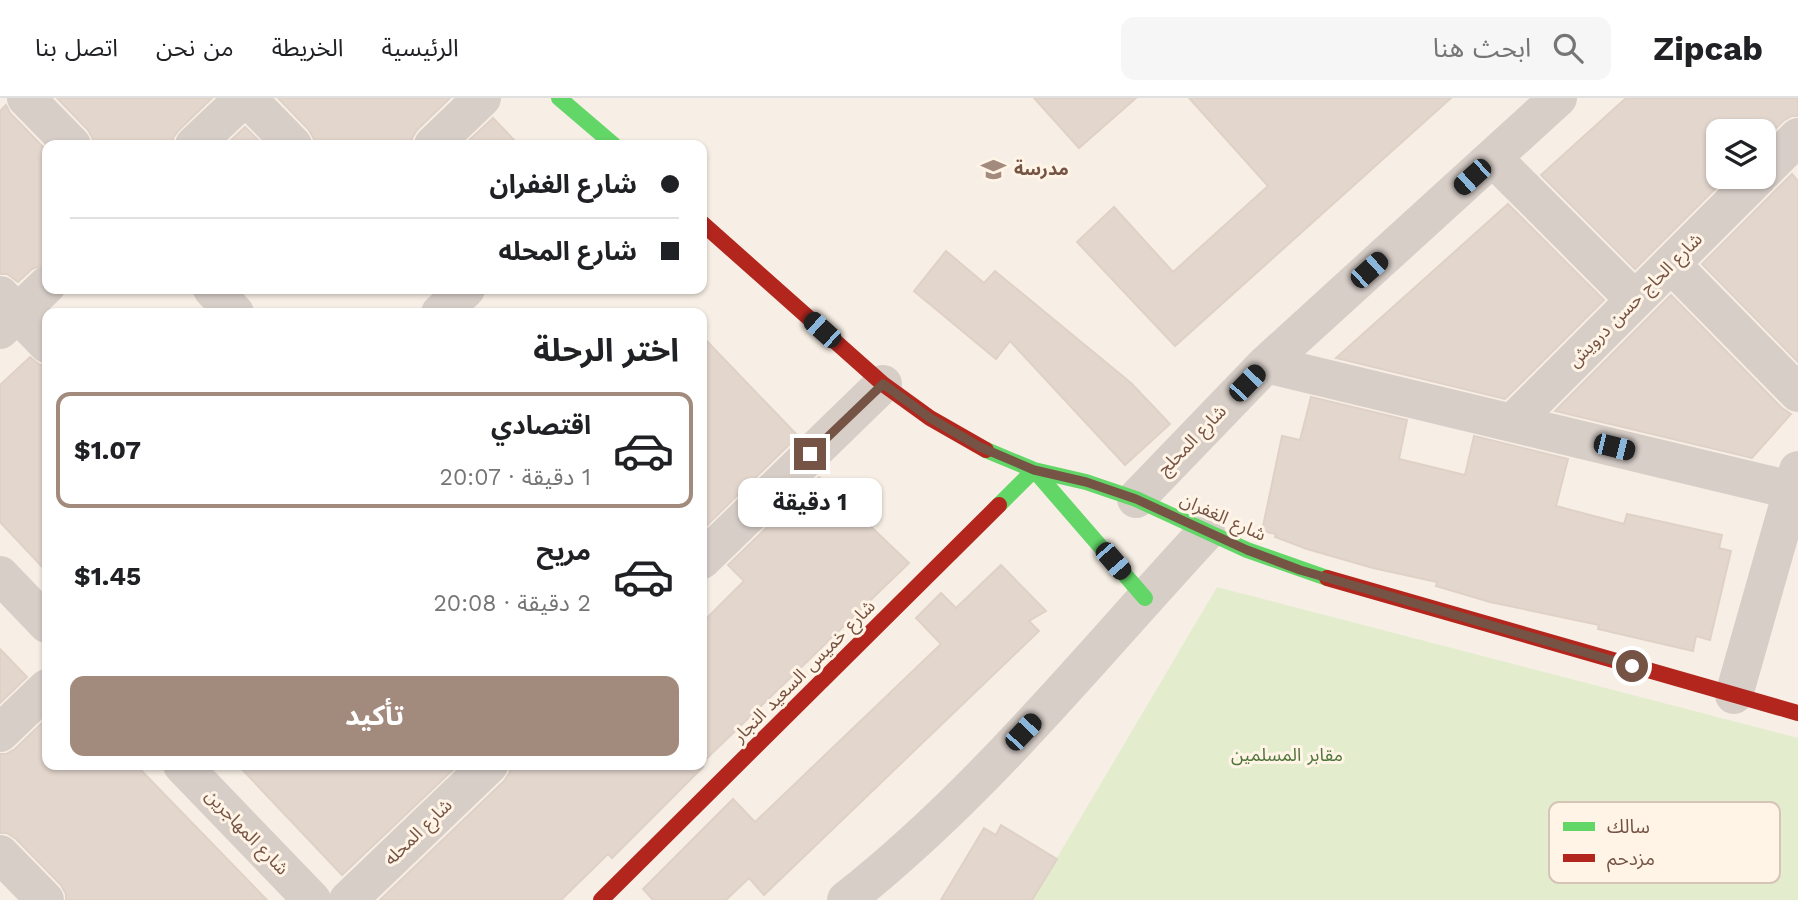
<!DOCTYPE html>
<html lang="ar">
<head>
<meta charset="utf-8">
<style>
	:root { --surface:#fff; --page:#f6f6f6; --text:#202124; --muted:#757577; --line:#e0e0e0; --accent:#a28a7d }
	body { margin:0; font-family:"Work Sans","Noto Sans Arabic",sans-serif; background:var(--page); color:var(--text); direction:rtl; height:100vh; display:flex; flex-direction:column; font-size:26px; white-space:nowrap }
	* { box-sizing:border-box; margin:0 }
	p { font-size:23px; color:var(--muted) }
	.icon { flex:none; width:38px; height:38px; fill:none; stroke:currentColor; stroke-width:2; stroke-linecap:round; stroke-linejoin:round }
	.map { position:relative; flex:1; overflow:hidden; direction:ltr }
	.side { position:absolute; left:42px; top:210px; width:665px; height:462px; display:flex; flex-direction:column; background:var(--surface); border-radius:14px; box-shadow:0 2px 5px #0004; direction:rtl }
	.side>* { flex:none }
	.banner { position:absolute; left:42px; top:42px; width:665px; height:154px; border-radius:14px; box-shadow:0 2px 5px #0004; direction:rtl; display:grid; align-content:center; height:154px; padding:0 28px; background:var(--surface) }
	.fabs { position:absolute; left:1706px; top:21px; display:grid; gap:14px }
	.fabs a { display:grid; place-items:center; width:70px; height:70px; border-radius:14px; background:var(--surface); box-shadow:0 2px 5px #0004; font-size:35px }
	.end { position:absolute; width:32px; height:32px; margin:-16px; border:9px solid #755445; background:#fff; box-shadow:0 0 0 4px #fff }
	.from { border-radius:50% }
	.bubble { position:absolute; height:49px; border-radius:14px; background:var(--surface); box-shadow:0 2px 5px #0004; font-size:23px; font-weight:700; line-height:49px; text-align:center; direction:rtl }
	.car { position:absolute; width:21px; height:42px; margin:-21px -10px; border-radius:9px; box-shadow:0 0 5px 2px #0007; background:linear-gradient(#222 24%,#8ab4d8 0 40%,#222 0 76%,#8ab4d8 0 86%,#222 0) }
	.banner b { display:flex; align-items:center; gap:24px; height:66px; font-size:26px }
	.banner b+b { border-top:2px solid var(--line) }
	.banner i { width:18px; height:18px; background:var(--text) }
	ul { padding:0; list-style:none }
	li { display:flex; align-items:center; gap:21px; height:116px; margin:0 14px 10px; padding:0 14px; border:4px solid transparent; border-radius:14px }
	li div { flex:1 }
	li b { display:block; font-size:26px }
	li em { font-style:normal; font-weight:700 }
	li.on { border-color:var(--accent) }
	li>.icon { width:63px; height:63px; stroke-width:1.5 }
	h2 { padding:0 28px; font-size:32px; line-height:84px }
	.cta { display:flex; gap:14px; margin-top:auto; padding:14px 28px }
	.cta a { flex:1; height:80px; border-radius:14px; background:var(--accent); color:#fff; font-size:28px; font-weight:700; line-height:80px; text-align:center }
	header { display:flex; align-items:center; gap:42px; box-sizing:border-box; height:98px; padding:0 35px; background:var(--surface); border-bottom:2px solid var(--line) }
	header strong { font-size:33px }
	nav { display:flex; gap:38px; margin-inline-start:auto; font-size:24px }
	.search { width:490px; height:63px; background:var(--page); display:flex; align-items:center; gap:18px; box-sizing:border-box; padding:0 24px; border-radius:14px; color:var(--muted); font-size:26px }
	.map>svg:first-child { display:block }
	.green { fill:#e3edce }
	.building { fill:#e3d6cd; stroke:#e0d1c7; stroke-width:2 }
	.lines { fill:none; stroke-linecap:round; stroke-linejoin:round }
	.street { stroke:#d8cec8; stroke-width:38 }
	.fast { stroke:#63d668; stroke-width:16 }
	.jam { stroke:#b3261e; stroke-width:16 }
	.route { stroke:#755445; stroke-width:9 }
	.labels { text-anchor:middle; stroke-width:6; stroke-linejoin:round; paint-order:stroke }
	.poi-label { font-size:18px; font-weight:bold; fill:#755445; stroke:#fff4e6; text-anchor:start }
	.street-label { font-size:18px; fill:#755445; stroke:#fff4e6 }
	.park-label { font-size:18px; fill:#4e763a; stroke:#fff4e6 }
	.key { fill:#fff4e6; stroke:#d6c4b6; stroke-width:2 }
	.key-label { font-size:19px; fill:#755445 }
</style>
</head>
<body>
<header>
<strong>Zipcab</strong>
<div class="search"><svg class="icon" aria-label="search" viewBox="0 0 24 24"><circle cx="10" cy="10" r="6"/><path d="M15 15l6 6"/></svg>ابحث هنا</div>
<nav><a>الرئيسية</a><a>الخريطة</a><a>من نحن</a><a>اتصل بنا</a></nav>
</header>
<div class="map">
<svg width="1798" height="802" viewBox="0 0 1798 802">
	<rect width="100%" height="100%" fill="#f7efe5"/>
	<path class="green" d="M 1217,489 L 1798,640 L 1798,802 L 1032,802 Z"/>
	<path class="building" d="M 57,0 L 212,0 L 179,32 L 173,40 L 173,47 L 93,47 L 93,41 L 88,32 Z
		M 278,0 L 450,0 L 417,32 L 412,40 L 412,47 L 314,47 L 314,41 L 309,32 Z
		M 1034,0 L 1136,0 L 1079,50 Z
		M 1189,0 L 1451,0 L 1175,248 L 1077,144 L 1114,109 L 1173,174 L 1268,88 Z
		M 1626,0 L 1798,0 L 1798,18 L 1792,18 L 1783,23 L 1764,42 L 1764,33 L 1718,33 L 1718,79 L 1727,79 L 1635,171 L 1541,77 Z
		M 6,7 L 10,15 L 47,53 L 47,166 L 32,171 L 18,184 L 7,176 L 0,176 L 0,13 Z
		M 493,20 L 519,47 L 464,47 Z
		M 245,29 L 263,47 L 226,47 Z
		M 1792,76 L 1798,83 L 1798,264 L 1702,166 Z
		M 1508,106 L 1604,202 L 1505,301 L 1336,260 Z
		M 946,153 L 984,185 L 995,173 L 1131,285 L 1170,326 L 1125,367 L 1010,243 L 996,261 L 914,193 Z
		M 1671,197 L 1782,310 L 1791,316 L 1752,360 L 1555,313 Z
		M 702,238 L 798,338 L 702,432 Z
		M 30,259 L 40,267 L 47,267 L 47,474 L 0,424 L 0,287 Z
		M 1311,299 L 1407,322 L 1399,361 L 1465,377 L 1474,338 L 1568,361 L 1556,408 L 1624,426 L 1627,416 L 1722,437 L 1719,450 L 1731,453 L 1710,542 L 1696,538 L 1693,553 L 1598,531 L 1599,527 L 1490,504 L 1436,488 L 1437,484 L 1373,470 L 1307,451 L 1275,439 L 1276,436 L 1262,433 L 1282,338 L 1300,342 Z
		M 819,379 L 909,465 L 702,665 L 702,525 L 744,483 L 728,467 Z
		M 1001,467 L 1046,513 L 1029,523 L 1039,533 L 764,797 L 749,780 L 726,802 L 653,802 L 643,791 L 733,701 L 755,724 L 941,546 L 916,520 L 941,495 L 956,510 Z
		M 0,551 L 27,579 L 0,605 Z
		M 47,620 L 47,667 L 136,667 L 267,802 L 66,802 L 66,796 L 61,787 L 16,741 L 7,735 L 0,735 L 0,656 L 6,656 L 15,651 Z
		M 238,667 L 458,667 L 342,777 Z
		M 510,667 L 701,667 L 703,669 L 612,760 L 608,756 L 561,802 L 380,802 L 504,683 L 510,674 Z
		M 1001,727 L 1057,761 L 1032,802 L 941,802 L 984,730 L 996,737 Z"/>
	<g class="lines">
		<path class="street" d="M 26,0 L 72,47
			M 247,0 L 293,47
			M 194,47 L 244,0
			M 433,47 L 482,0
			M 1493,60 L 1635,202
			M 1764,73 L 1798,39
			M 1671,166 L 1798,295
			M 212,191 L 235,215
			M 0,197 L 47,246
			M 440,215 L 466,191
			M 0,232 L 47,187
			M 1266,266 L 1791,392
			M 1513,324 L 1758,79
			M 1136,401 L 1266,266 L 1558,0
			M 702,462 L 883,286
			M 0,477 L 47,526
			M 1734,597 L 1798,372
			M 0,635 L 47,590
			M 182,667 L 312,802
			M 0,756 L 45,802
			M 348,802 L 489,667
			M 846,802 C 981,696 1090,559 1206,434"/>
		<path class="fast" d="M 559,0 L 614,47
			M 986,352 L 1034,372 L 1086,384 L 1136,401 L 1247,452 L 1327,480
			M 999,407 L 1034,372 L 1145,500"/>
		<path class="jam" d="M 702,125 L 883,286 L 930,320 L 986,352
			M 1327,480 L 1798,615
			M 601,802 L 999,407"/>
	</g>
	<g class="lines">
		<path class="route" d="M 810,356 L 883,286 L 930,320 L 980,349 L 1034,372 L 1086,384 L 1136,401 L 1247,452 L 1300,472 L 1632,568"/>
	</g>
	<defs>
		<symbol id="school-bare" viewBox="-9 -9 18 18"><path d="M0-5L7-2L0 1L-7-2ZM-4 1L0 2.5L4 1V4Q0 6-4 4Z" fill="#a28a7d" stroke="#fff4e6" stroke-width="2.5" paint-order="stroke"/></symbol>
	</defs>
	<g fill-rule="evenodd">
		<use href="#school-bare" x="976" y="54" width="35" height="35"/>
	</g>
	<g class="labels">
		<g class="poi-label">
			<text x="1014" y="77">مدرسة</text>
		</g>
		<g class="street-label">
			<text transform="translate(1635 202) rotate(-45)" y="6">شارع الحاج حسن درويش</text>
			<text transform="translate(1192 342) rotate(-46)" y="6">شارع المحلج</text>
			<text transform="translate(1223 419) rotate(24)" y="6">شارع الغفران</text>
			<text transform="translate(804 573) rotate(-45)" y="6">شارع خميس السعيد النجار</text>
			<text transform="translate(247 734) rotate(46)" y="6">شارع المهاجرين</text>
			<text transform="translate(418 734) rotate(-44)" y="6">شارع المحله</text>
		</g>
		<g class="park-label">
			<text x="1287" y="663">مقابر المسلمين</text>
		</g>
	</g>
	<rect x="1549" y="704" width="231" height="81" rx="10" class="key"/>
	<rect x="1563" y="724" width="32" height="9" fill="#63d668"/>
	<rect x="1563" y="756" width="32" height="8" fill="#b3261e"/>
	<g class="key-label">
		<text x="1607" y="735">سالك</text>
		<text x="1607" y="767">مزدحم</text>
	</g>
</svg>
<div class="fabs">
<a><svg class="icon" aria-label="layers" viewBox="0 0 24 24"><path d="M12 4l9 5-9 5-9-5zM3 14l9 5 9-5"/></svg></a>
</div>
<i class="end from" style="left:1632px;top:568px"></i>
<i class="end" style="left:810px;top:356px"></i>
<div class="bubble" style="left:738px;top:380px;width:144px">1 دقيقة</div>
<i class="car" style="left:1472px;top:79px;rotate:228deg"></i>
<i class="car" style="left:1369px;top:172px;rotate:48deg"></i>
<i class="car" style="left:822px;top:232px;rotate:312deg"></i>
<i class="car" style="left:1247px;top:285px;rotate:44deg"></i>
<i class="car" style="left:1614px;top:349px;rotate:104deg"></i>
<i class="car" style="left:1113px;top:463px;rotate:139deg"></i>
<i class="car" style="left:1023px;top:634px;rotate:43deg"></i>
<div class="banner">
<b><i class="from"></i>شارع الغفران</b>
<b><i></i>شارع المحله</b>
</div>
<section class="side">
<h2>اختر الرحلة</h2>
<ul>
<li class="on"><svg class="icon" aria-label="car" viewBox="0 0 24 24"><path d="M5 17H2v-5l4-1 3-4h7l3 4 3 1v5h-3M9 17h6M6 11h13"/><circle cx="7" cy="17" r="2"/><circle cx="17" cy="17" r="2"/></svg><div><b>اقتصادي</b><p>1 دقيقة · 20:07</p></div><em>$1.07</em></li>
<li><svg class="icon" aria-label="car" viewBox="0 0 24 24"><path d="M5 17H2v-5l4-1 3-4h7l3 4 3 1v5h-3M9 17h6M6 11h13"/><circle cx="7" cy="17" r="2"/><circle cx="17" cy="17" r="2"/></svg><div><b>مريح</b><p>2 دقيقة · 20:08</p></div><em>$1.45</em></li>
</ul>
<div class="cta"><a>تأكيد</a></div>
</section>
</div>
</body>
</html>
